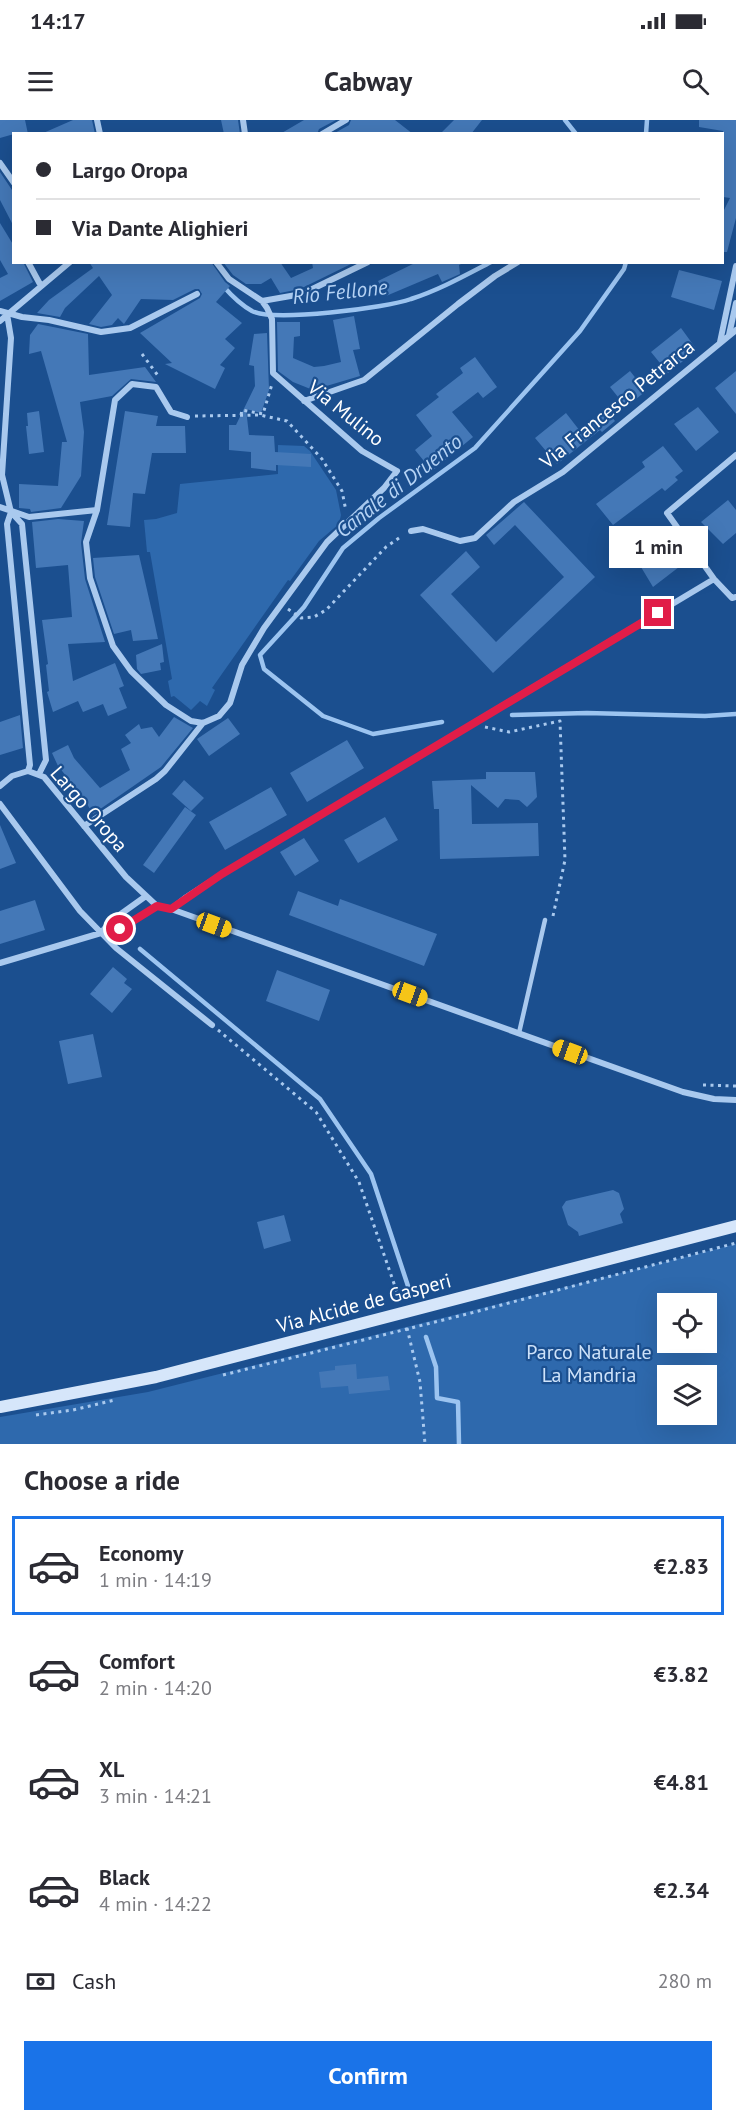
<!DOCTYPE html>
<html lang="en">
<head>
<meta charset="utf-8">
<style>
	:root { --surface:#fff; --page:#f2f2f3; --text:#2b2b33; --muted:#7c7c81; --line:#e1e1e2; --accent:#1a73e8 }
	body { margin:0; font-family:"PT Sans",sans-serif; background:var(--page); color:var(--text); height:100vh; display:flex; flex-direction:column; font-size:22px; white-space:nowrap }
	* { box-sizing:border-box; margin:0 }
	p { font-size:20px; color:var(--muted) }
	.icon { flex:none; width:33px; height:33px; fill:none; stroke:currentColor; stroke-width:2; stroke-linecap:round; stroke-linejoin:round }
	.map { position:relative; height:1324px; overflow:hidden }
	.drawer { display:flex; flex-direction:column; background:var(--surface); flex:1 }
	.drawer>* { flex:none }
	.hud { position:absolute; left:12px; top:12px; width:712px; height:132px; border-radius:0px; box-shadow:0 6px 24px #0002; display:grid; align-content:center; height:132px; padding:0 24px; background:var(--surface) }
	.controls { position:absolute; left:657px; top:1173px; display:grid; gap:12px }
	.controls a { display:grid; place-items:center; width:60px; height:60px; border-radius:0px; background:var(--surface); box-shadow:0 6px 24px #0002; font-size:30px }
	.end { position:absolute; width:27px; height:27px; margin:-14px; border:8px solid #e11d48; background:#fff; box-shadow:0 0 0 3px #fff }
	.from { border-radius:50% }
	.bubble { position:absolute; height:42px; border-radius:0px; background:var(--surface); box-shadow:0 6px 24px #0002; font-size:20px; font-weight:700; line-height:42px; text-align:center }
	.car { position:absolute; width:18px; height:36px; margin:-18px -9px; border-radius:8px; box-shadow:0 0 4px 2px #0007; background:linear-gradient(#f5c518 24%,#345 0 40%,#f5c518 0 76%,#345 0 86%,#f5c518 0) }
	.hud b { display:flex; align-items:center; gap:21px; height:57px; font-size:22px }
	.hud b+b { border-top:2px solid var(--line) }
	.hud i { width:15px; height:15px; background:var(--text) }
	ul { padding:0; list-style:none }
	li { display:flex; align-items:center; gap:18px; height:99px; margin:0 12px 9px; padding:0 12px; border:3px solid transparent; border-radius:0px }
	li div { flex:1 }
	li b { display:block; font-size:22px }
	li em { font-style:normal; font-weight:700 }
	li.selected { border-color:var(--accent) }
	li>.icon { width:54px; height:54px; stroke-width:1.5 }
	h2 { padding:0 24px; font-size:27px; line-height:72px }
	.pay { display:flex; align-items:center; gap:15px; height:66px; padding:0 24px; font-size:22px }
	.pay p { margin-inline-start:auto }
	.cta { display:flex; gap:12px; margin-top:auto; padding:12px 24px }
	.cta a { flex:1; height:69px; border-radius:0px; background:var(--accent); color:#fff; font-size:24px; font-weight:700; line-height:69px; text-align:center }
	.status { display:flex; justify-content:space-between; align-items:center; height:42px; padding:0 30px; background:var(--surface); direction:ltr }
	.status svg { height:16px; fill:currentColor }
	header { display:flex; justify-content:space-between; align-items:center; height:78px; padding:0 24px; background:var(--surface); font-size:27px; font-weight:700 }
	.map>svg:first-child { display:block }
	.green { fill:#2e69ad; fill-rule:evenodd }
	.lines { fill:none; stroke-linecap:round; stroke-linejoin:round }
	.stream { stroke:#9cc4f0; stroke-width:4.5 }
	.building { fill:#4478b7 }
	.path { stroke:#a9c9ee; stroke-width:3; stroke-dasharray:3 4.5; stroke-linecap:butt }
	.lane { stroke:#a9c9ee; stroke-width:4.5 }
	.street { stroke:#a9c9ee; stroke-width:6 }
	.secondary { stroke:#d6e6fa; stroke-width:12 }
	.route { stroke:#e11d48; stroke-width:8 }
	.labels { text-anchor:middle; stroke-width:4.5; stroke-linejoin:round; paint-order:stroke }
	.street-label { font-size:20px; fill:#fff; stroke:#1b4f8f }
	.park-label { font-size:20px; fill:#cfe3fa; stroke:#1b4f8f }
	.water-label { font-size:21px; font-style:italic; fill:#b5d3f5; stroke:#1b4f8f }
</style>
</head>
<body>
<div class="status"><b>14:17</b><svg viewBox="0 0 49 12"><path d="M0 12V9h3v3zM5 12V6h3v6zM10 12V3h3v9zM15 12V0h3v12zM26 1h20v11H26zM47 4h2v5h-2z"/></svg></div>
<header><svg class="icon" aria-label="menu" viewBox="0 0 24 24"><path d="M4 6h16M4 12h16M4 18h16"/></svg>Cabway<svg class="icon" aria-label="search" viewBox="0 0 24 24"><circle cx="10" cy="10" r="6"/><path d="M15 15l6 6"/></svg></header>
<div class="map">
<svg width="736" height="1324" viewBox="0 0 736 1324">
	<rect width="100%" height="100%" fill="#1b4f8f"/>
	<path class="green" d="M 278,325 L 304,326 L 310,331 L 336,370 L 341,395 L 339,404 L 319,421 L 290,461 L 288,460 L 212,568 L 215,570 L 207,586 L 200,581 L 191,590 L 174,576 L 171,577 L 168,561 L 172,559 L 150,432 L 147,432 L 144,400 L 156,399 L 177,393 L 180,364 L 278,354 Z
		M 736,1124 L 736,1324 L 0,1324 L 0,1297 L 148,1272 ZM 668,1184 L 706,1184 L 706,1222 L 668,1222 ZM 668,1256 L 706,1256 L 706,1294 L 668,1294 Z"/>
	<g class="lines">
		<path class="stream" d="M 565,0 L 576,14
			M 646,14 L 647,0
			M 224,167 C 231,175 243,186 252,191 C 274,202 386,188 411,179 C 439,170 464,156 491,142
			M 512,595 L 587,593 L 705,596 L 736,594
			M 442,602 L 373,614 L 323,596 L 264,549 L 260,535 L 304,487 L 343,428 L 379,398 L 475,328 L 580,211 L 624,149 L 626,142
			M 140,829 L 320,979 L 371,1054 L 409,1169
			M 426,1217 L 436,1247 L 437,1278 L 458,1282 L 459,1324"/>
	</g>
	<path class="building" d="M 0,0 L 25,0 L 28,14 L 14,14 L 0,18 Z
		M 73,0 L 92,0 L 95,14 L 41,14 Z
		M 221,0 L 238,0 L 240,14 L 224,14 Z
		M 304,0 L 336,0 L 319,9 L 317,14 L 280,14 Z
		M 351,0 L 395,0 L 413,14 L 333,14 L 349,5 Z
		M 454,0 L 482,0 L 471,14 L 440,14 Z
		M 699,0 L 736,0 L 736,98 L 727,132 L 723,132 L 723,92 L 730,78 L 723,77 L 723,11 L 699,7 Z
		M 0,52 L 14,73 L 14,107 L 0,80 Z
		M 0,103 L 14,126 L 14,142 L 23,142 L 33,162 L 0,181 L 0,158 L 8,154 L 0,140 Z
		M 89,142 L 211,142 L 225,162 L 230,166 L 216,182 L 242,203 L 225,219 L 235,228 L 220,245 L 225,248 L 215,269 L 165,244 L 172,243 L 140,213 L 200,178 L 202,174 L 199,169 L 195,169 L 173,180 L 141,179 L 124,204 L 118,198 L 112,205 L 101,207 L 89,204 L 112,175 L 99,156 L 65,188 L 60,197 L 37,193 L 49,180 L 93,148 Z
		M 223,142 L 280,142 L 291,158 L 313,148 L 312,142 L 355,142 L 300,169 L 280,173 L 271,158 L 261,164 L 246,164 L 233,155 Z
		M 417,142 L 465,142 L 459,145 L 460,154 L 442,162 L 438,154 L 386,176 L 378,161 Z
		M 679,150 L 722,161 L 714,190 L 671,177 Z
		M 354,196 L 360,229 L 353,230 L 360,256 L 313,270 L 293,262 L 278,251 L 277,202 L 300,202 L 300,216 L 294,217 L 293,238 L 314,247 L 324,246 L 341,242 L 333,200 Z
		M 38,204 L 88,214 L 89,255 L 145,247 L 156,262 L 131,259 L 112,276 L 80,282 L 84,312 L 81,356 L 61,388 L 31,392 L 30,389 L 19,388 L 19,364 L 58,366 L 62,322 L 67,322 L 41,231 L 29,234 L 30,215 Z
		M 681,208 L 697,230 L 668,253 L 651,232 Z
		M 267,213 L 269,270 L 261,293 L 246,289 L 249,315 L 274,316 L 275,332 L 311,334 L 311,347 L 276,345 L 276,351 L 251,348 L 251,332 L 229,330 L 229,305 L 236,305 L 255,266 L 254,246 L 249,245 L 254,214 Z
		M 475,237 L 497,267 L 483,278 L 478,272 L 452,292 L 473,317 L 432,351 L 415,330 L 432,316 L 416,295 L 439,277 L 436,274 L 463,253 L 460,248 Z
		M 630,251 L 646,271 L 626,287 L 610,267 Z
		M 736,251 L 736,294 L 715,268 Z
		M 698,287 L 719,312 L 696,331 L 674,304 Z
		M 606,290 L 615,301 L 602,312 L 600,310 L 557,344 L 535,318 L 566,293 L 580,311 Z
		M 39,291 L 44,332 L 29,334 L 26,306 L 28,306 L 27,293 Z
		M 125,291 L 158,296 L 156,306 L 185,306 L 186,333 L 152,333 L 145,374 L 133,373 L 130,407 L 107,405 Z
		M 663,326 L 683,351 L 675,357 L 678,360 L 665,371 L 662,368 L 613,405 L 596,384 L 645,347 L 642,342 Z
		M 728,380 L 736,390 L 736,413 L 723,424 L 701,402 Z
		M 524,382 L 595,457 L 493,553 L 420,475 L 466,431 L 480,447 L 451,474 L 496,522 L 564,457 L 515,405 L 494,425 L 486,415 Z
		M 58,399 L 84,401 L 81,423 L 85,459 L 105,522 L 68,524 L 73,561 L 115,543 L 124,566 L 119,568 L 127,588 L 108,596 L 103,584 L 83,592 L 78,581 L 53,592 L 47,572 L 49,571 L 46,545 L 48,544 L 42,500 L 72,497 L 68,445 L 36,448 L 32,402 Z
		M 656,420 L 679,447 L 653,467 L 635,437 Z
		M 139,435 L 153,496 L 158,519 L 133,521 L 131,510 L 114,514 L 95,457 L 93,438 Z
		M 162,524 L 164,542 L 160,543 L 161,550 L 141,554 L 137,549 L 136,535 Z
		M 20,595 L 23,628 L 0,635 L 0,602 Z
		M 174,597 L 193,608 L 161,647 L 93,694 L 81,674 L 58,646 L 52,633 L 68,625 L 74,638 L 100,668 L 130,650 L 121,629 L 131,623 L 125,615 L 139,604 L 141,609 L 152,607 L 159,617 Z
		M 228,598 L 240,614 L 209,636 L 197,619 Z
		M 347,620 L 364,648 L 307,682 L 290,653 Z
		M 486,652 L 535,652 L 537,677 L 527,687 L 519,680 L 505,679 L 498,688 L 471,665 L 472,704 L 538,703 L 539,736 L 440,739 L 439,689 L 434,689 L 432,661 L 486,659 Z
		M 184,660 L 204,678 L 191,691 L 172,674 Z
		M 271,667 L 287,695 L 225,730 L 209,702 Z
		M 185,687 L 196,695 L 154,753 L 143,745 Z
		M 385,697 L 398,720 L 358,743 L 344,720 Z
		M 0,705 L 16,743 L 0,749 Z
		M 304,718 L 319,741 L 295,756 L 280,732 Z
		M 298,771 L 338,786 L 340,779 L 437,814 L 424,846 L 289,795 Z
		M 35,780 L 45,810 L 0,824 L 0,791 Z
		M 113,847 L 127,859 L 124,863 L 132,869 L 112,893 L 90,874 Z
		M 277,850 L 330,870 L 319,901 L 266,881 Z
		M 93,914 L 102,957 L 68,964 L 59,921 Z
		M 613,1070 L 619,1073 L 624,1089 L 620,1094 L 623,1103 L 579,1116 L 578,1112 L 568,1105 L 562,1087 L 566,1081 Z
		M 284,1095 L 291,1121 L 264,1129 L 257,1102 Z
		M 356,1244 L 357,1259 L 388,1256 L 390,1270 L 349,1274 L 348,1266 L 321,1268 L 319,1252 L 335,1250 L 335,1246 Z"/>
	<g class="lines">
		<path class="path" d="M 142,234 L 159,257
			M 241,295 L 242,290 L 263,294 L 272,264
			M 195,296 L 260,295 L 287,301 L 322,339 L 342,371 L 346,391
			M 288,489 L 301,498 L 314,497 L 326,490 L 386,427 L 402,416
			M 485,607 L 509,612 L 560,601 L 565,740 L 553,796
			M 218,910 L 316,992 L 359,1062 L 400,1181
			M 703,965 L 736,966
			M 407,1208 L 420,1262 L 425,1324
			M 223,1255 L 471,1193 L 736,1123
			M 36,1295 L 73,1290 L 115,1280"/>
		<path class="lane" d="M 519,913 L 545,800"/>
		<path class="street" d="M 97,0 L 100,14
			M 243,0 L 245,14
			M 322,14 L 346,0
			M 0,43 L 14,63
			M 28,142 L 41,166
			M 262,181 L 302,174 L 368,142
			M 0,191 L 22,197 L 49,200 L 101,212 L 130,208 L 197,174
			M 7,194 L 11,218 L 2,355 L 11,392 L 22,404 L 46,640 L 39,654
			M 0,201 L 70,142
			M 729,215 L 736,183
			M 720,222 L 736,146
			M 304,281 L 364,260 L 458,184 L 495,156 L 518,142
			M 187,297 L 171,292 L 156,267 L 132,264 L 115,280 L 97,390 L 86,422 L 90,458 L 113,526 L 131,551 L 166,585 L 191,601 L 203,603 L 219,596 L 230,583 L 242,545 L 264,508 L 327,422 L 384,368 L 397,351 L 362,331 L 273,253 L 272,199 L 267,188 L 262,181 L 229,159 L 216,142
			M 736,335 L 667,393 L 714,459 L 732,478 L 736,477
			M 0,387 L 29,397 L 97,390
			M 11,392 L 7,404 L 30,645 L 28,651
			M 411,411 L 423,409 L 460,421 L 475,418 L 514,382 L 563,352 L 736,210
			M 0,666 L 12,656 L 28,651 L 44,657 L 126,757 L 157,786
			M 0,684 L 80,791 L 116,828 L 212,905
			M 84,706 L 156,659 L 165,651 L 203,603
			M 157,786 L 171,789 L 683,972 L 714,979 L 736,980
			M 171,789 L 185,778 L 222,754 L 714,459
			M 101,813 L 111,801 L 146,776
			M 0,843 L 101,813 L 114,813 L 157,786"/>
		<path class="secondary" d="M 0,1287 L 156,1257 L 736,1106"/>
	</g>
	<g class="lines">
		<path class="route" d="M 120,809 L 157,786 L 171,789 L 222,754 L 658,493"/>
	</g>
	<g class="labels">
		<g class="street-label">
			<text transform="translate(617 284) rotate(-39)" y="7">Via Francesco Petrarca</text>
			<text transform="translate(346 293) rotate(39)" y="7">Via Mulino</text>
			<text transform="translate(89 689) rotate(49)" y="7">Largo Oropa</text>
			<text transform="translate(364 1183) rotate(-15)" y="7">Via Alcide de Gasperi</text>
		</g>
		<g class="park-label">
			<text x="589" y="1239">Parco Naturale<tspan x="589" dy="23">La Mandria</tspan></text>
		</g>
		<g class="water-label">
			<text transform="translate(340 172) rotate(-6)" y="7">Rio Fellone</text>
			<text transform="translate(399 366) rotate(-38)" y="7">Canale di Druento</text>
		</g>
	</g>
</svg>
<div class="controls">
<a><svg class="icon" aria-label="locate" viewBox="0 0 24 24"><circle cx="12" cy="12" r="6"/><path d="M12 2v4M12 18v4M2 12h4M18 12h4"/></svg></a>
<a><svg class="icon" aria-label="layers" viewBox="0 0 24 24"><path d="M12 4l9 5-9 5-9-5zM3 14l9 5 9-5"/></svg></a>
</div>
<i class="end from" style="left:120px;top:809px"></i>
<i class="end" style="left:658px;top:493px"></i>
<div class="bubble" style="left:609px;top:406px;width:99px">1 min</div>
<i class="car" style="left:214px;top:805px;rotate:110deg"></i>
<i class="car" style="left:410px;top:874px;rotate:110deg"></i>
<i class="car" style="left:570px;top:932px;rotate:290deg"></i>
<div class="hud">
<b><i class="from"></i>Largo Oropa</b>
<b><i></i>Via Dante Alighieri</b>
</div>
</div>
<section class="drawer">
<h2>Choose a ride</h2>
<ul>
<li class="selected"><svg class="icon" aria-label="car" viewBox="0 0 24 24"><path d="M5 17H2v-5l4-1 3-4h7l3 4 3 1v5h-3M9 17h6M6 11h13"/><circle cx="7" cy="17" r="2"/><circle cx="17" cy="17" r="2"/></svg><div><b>Economy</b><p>1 min · 14:19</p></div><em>€2.83</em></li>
<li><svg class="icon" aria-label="car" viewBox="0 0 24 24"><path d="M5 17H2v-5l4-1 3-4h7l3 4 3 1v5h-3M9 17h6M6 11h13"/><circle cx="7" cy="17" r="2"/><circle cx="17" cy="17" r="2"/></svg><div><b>Comfort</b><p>2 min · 14:20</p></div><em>€3.82</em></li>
<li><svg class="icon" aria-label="car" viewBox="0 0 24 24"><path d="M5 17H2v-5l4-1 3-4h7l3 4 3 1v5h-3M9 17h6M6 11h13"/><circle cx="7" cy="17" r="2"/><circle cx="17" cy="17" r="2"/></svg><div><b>XL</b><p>3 min · 14:21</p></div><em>€4.81</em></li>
<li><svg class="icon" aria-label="car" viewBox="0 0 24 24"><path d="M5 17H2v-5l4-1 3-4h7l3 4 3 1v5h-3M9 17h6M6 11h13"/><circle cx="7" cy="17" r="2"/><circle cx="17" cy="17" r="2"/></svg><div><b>Black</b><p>4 min · 14:22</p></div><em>€2.34</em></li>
</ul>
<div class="pay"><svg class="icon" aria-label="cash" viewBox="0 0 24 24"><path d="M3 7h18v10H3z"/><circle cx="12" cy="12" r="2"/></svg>Cash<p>280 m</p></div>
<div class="cta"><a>Confirm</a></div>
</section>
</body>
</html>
